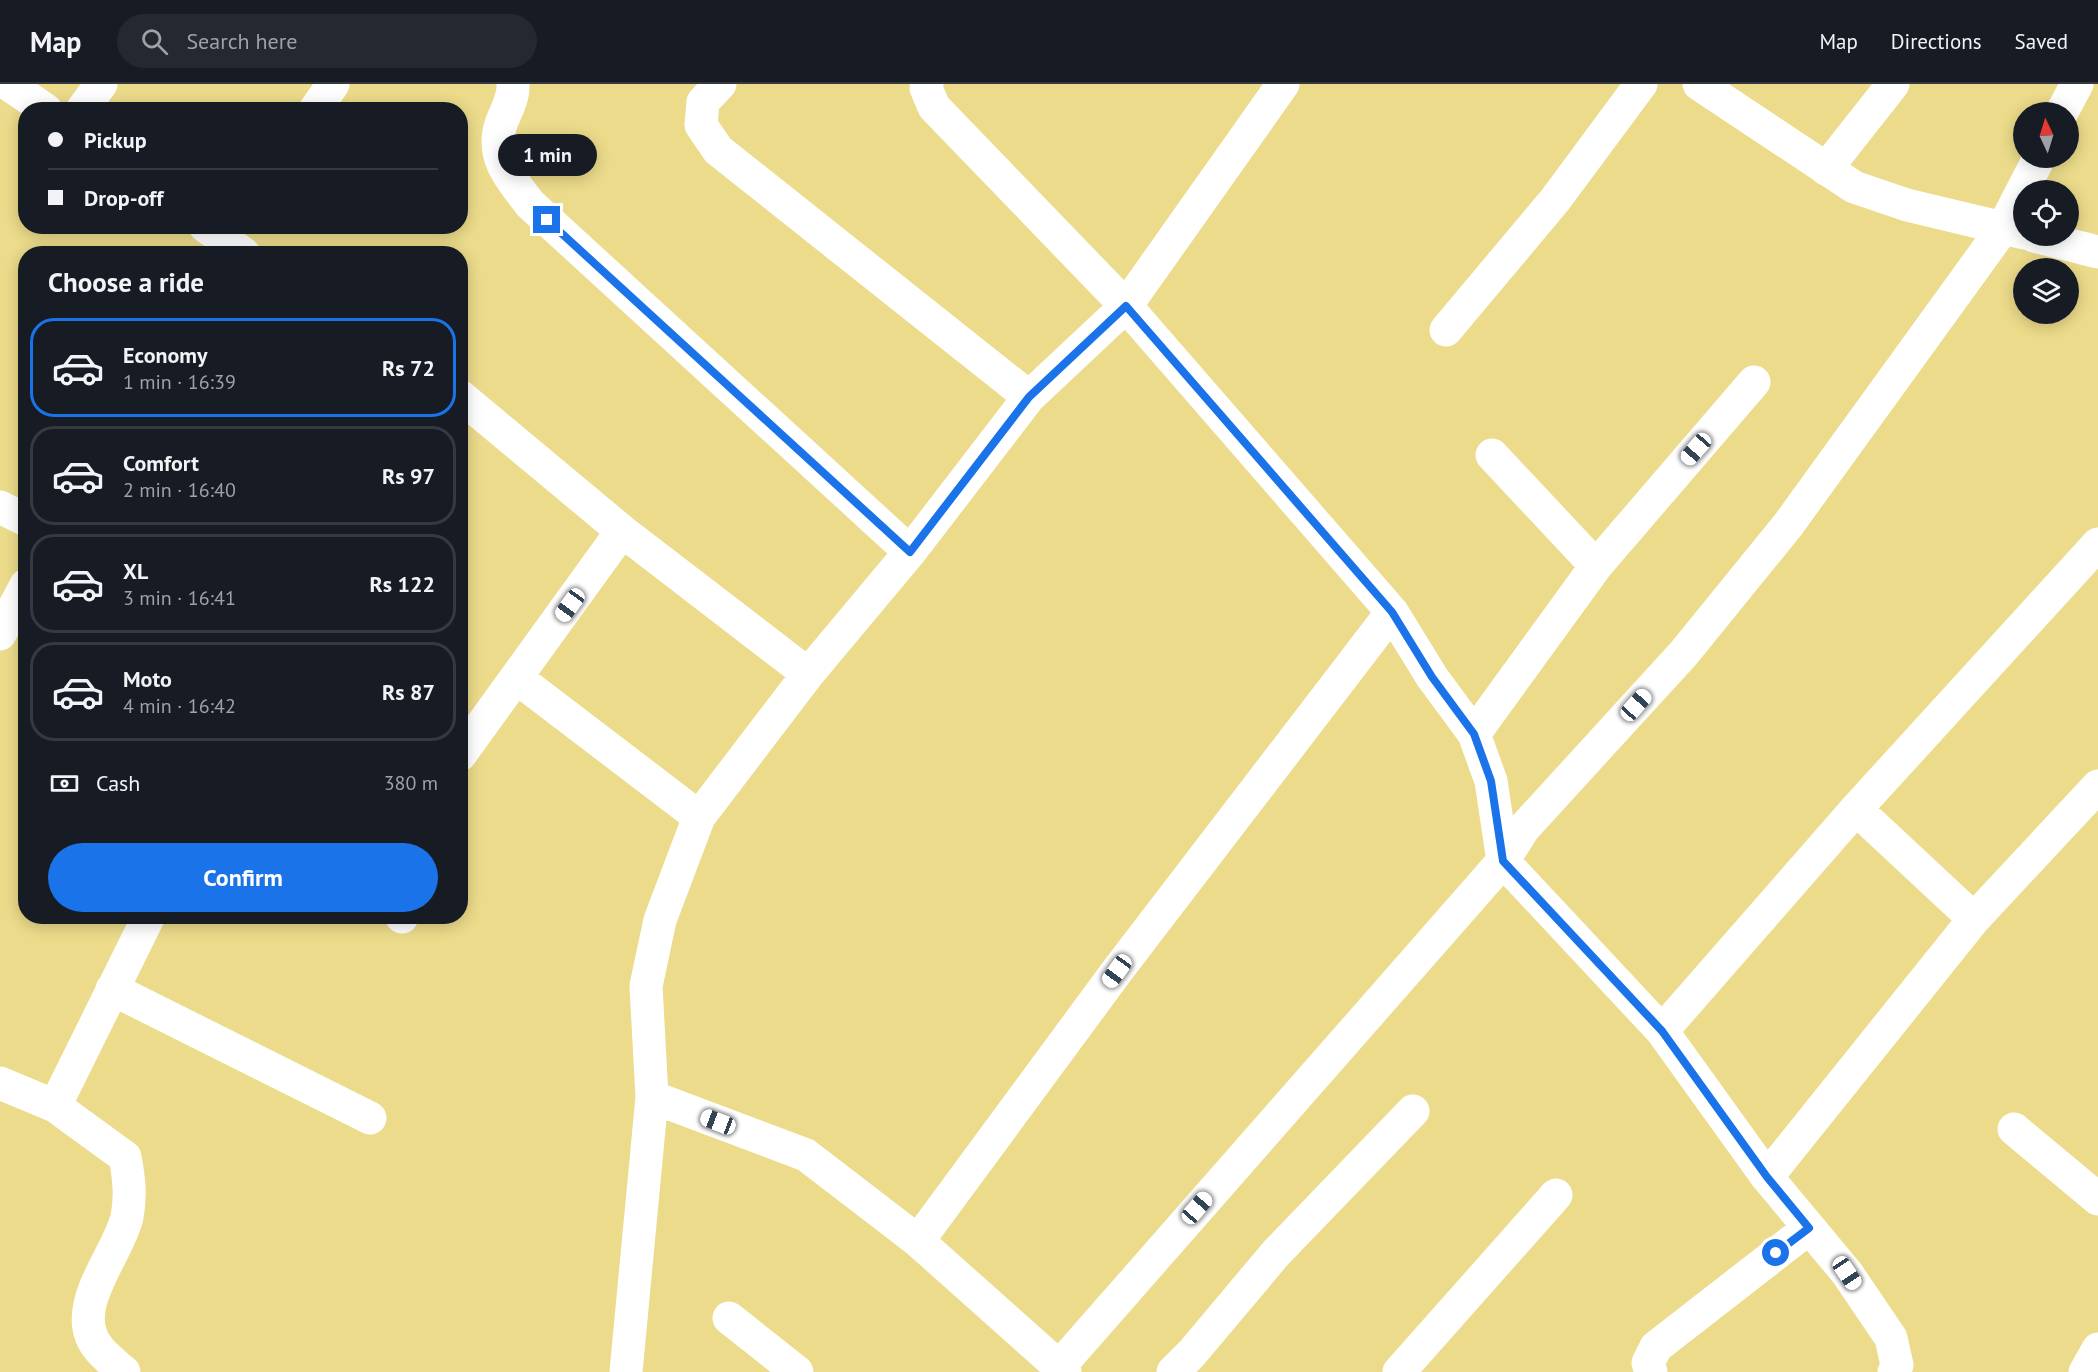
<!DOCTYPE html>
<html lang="en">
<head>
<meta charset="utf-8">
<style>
	:root { --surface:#171b24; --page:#242831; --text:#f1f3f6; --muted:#9ea1a6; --line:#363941; --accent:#1a73e8 }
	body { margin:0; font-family:"PT Sans",sans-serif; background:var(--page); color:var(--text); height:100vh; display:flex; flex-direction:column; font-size:22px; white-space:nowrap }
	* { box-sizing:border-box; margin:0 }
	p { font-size:20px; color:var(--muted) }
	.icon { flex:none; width:33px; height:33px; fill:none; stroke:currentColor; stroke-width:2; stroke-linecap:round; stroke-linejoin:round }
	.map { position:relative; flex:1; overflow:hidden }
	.drawer { position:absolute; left:18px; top:162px; width:450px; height:678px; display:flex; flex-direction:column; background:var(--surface); border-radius:24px; box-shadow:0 3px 15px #0003 }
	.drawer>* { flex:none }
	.top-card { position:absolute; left:18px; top:18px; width:450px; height:132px; border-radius:24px; box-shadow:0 3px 15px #0003; display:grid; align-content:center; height:132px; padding:0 30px; background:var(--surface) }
	.needle { width:39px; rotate:356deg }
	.fabs { position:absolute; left:2013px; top:18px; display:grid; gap:12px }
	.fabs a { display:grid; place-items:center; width:66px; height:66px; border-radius:50%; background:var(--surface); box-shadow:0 3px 15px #0003; font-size:30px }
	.end { position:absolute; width:27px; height:27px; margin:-14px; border:8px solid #1a73e8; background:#fff; box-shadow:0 0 0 3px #fff }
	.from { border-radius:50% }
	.bubble { position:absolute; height:42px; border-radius:21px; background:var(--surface); box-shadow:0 3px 15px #0003; font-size:20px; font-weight:700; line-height:42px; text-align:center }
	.car { position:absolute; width:18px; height:36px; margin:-18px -9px; border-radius:8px; box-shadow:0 0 4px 2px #0007; background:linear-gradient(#fff 24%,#345 0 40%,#fff 0 76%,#345 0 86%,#fff 0) }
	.top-card b { display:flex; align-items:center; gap:21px; height:57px; font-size:22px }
	.top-card b+b { border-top:2px solid var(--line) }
	.top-card i { width:15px; height:15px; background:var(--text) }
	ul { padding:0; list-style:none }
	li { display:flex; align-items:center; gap:18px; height:99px; margin:0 12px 9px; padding:0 18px; border:3px solid var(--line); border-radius:24px }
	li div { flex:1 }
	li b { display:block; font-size:22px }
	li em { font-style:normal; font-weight:700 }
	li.current { border-color:var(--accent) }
	li>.icon { width:54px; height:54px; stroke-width:1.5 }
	h2 { padding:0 30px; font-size:27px; line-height:72px }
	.pay { display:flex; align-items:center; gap:15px; height:66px; padding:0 30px; font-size:22px }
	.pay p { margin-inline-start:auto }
	.action { display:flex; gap:12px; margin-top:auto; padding:12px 30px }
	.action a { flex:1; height:69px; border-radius:36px; background:var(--accent); color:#fff; font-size:24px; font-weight:700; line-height:69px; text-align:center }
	header { display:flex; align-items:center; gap:36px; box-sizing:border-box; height:84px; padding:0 30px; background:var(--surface); border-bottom:2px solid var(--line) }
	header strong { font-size:28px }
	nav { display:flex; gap:33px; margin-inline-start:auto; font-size:21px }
	.search { width:420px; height:54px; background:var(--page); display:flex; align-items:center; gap:15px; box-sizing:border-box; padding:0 21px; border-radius:33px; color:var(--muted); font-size:22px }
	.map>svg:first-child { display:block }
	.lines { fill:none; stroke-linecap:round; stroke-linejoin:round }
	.minor { stroke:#fff; stroke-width:33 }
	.tertiary { stroke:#fff; stroke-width:33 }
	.route { stroke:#1a73e8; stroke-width:8 }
</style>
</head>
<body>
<header>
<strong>Map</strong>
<div class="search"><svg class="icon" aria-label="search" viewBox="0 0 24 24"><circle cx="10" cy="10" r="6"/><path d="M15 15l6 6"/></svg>Search here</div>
<nav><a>Map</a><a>Directions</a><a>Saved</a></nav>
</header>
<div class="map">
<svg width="2098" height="1288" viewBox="0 0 2098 1288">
	<rect width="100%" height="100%" fill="#ecdb8a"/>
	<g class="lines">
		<path class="minor" d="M 8,0 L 46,26
			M 513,0 C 514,15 506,26 501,40 C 490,73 511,95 530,120 L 910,468
			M 720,0 L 703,18 L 701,41 L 718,66 L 1029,313
			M 927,0 L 926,4 L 934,23 L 1126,222 L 1392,528 L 1432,593 L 1474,650 L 1491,697 L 1503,777 L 1662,947 L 1767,1093 L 1847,1189 L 1891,1254 L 1897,1281 L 1894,1288
			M 82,26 L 101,0
			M 315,26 L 333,0
			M 2062,28 L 2077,0
			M 1826,85 L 1893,0
			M 205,142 L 244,170
			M 1446,246 L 1555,116 L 1641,0
			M 460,312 L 622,447 L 808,590
			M 1492,371 L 1596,482
			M 0,423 L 26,436
			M 0,550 L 26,501
			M 517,594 L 699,733
			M 1474,650 L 1596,482 L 1754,298
			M 460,671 L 622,447
			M 1856,725 L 1974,835
			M 401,832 L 402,833
			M 112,905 L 370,1034
			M 1662,947 L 1856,725 L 2098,460
			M 0,999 L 55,1022 L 125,1073 C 129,1094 131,1111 127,1133 C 118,1172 65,1227 100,1266 C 107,1274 116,1281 124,1288
			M 652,1013 L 806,1071 L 918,1157 L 1065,1288
			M 55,1022 L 149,832
			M 2014,1045 L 2098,1115
			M 1767,1093 L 1974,835 L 2098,702
			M 918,1157 L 1117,887 L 1392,528
			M 729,1234 L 797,1288
			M 1059,1283 L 1503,777 L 1524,744 L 1684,569 L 1788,441 L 2003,144 L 2039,74
			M 626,1288 L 652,1013 L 646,902 L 660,836 L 699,733 L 808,590 L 910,468 L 1029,313 L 1126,222 L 1283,0
			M 1173,1288 L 1192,1269 L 1276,1169 L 1413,1027
			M 1399,1288 L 1556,1111
			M 1651,1288 L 1648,1279 L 1656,1263 L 1809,1144
			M 2085,1288 L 2098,1265"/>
		<path class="tertiary" d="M 1699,0 L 1854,103 L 1907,121 L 2024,149
			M 2034,152 L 2098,168"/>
	</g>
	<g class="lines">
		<path class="route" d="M 547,136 L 910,468 L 1029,313 L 1126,222 L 1392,528 L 1432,593 L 1474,650 L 1491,697 L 1503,777 L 1662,947 L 1767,1093 L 1809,1144 L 1776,1169"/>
	</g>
</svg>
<div class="fabs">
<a><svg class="needle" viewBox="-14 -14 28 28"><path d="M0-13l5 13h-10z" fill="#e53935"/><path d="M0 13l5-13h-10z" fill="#9ea1a6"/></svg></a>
<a><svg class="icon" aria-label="locate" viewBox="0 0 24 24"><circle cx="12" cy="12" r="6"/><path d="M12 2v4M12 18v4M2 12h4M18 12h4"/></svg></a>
<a><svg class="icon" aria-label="layers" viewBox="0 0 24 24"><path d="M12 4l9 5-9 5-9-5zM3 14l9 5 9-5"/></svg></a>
</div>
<i class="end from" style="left:1776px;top:1169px"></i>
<i class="end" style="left:547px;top:136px"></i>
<div class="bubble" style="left:498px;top:50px;width:99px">1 min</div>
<i class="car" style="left:1696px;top:365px;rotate:221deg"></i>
<i class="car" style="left:570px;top:521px;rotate:216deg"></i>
<i class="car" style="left:1636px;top:621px;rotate:42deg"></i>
<i class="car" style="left:1117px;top:887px;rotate:216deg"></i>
<i class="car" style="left:718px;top:1038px;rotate:291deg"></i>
<i class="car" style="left:1197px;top:1124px;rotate:41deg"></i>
<i class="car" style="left:1847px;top:1189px;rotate:146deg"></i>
<div class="top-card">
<b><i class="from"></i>Pickup</b>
<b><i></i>Drop-off</b>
</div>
<section class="drawer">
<h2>Choose a ride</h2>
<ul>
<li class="current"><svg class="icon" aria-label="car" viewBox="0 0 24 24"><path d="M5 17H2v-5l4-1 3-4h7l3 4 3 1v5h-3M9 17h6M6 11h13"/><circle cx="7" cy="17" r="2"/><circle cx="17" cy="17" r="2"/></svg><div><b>Economy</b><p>1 min · 16:39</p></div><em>Rs 72</em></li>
<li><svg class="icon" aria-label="car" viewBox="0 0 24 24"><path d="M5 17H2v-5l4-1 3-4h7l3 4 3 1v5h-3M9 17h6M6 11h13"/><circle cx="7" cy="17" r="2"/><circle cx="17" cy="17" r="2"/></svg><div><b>Comfort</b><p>2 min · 16:40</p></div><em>Rs 97</em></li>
<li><svg class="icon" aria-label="car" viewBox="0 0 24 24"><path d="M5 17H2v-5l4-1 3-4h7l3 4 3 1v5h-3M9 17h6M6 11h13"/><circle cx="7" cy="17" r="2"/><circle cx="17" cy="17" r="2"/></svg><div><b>XL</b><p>3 min · 16:41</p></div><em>Rs 122</em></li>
<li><svg class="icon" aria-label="car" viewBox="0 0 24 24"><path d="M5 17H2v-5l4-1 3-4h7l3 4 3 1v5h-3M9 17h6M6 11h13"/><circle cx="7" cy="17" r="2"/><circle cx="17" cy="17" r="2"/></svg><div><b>Moto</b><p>4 min · 16:42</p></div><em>Rs 87</em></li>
</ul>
<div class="pay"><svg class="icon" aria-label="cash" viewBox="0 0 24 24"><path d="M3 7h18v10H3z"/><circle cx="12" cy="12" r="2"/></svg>Cash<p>380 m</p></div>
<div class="action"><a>Confirm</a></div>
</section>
</div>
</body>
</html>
